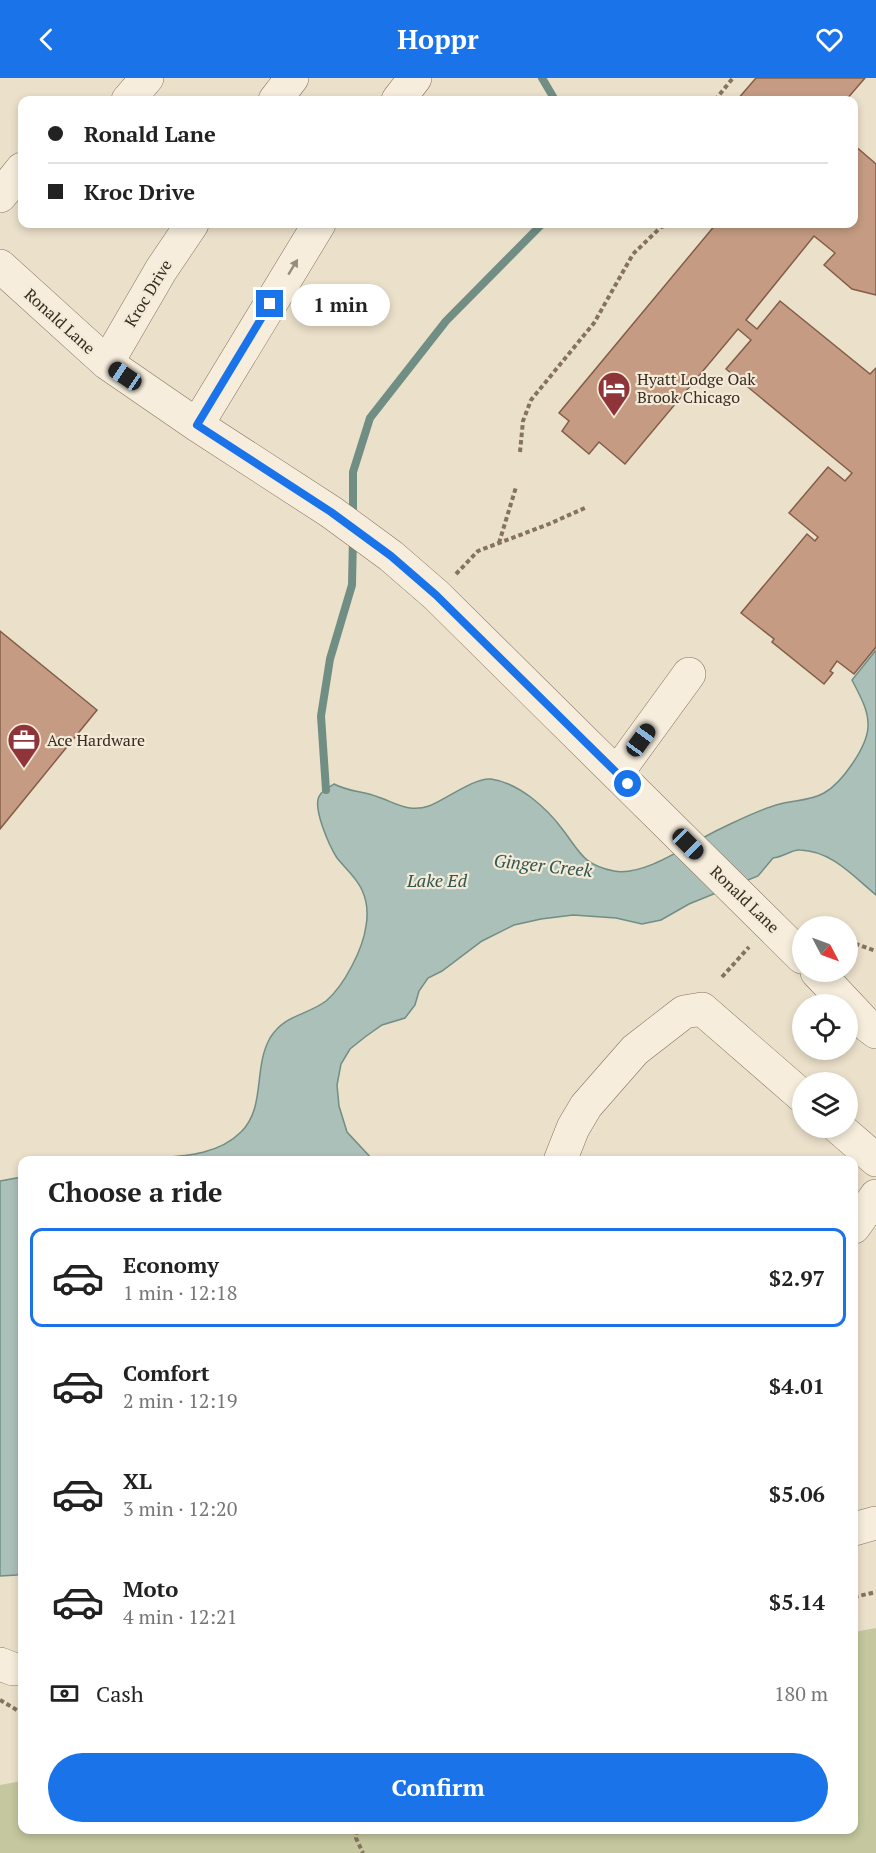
<!DOCTYPE html>
<html lang="en">
<head>
<meta charset="utf-8">
<style>
	:root { --surface:#fff; --page:#f2f2f2; --text:#222; --muted:#767676; --line:#e0e0e0; --accent:#1a73e8 }
	body { margin:0; font-family:"PT Serif",serif; background:var(--page); color:var(--text); height:100vh; display:flex; flex-direction:column; font-size:22px; white-space:nowrap }
	* { box-sizing:border-box; margin:0 }
	p { font-size:20px; color:var(--muted) }
	.icon { flex:none; width:33px; height:33px; fill:none; stroke:currentColor; stroke-width:2; stroke-linecap:round; stroke-linejoin:round }
	.map { position:relative; flex:1; overflow:hidden }
	.side { position:absolute; left:18px; top:1078px; width:840px; height:678px; display:flex; flex-direction:column; background:var(--surface); border-radius:12px; box-shadow:0 3px 9px #0003 }
	.side>* { flex:none }
	.banner { position:absolute; left:18px; top:18px; width:840px; height:132px; border-radius:12px; box-shadow:0 3px 9px #0003; display:grid; align-content:center; height:132px; padding:0 30px; background:var(--surface) }
	.needle { width:39px; rotate:131deg }
	.tools { position:absolute; left:792px; top:838px; display:grid; gap:12px }
	.tools a { display:grid; place-items:center; width:66px; height:66px; border-radius:50%; background:var(--surface); box-shadow:0 3px 9px #0003; font-size:30px }
	.end { position:absolute; width:27px; height:27px; margin:-14px; border:8px solid #1a73e8; background:#fff; box-shadow:0 0 0 3px #fff }
	.from { border-radius:50% }
	.bubble { position:absolute; height:42px; border-radius:21px; background:var(--surface); box-shadow:0 3px 9px #0003; font-size:20px; font-weight:600; line-height:42px; text-align:center }
	.car { position:absolute; width:18px; height:36px; margin:-18px -9px; border-radius:8px; box-shadow:0 0 4px 2px #0007; background:linear-gradient(#222 24%,#8ab4d8 0 40%,#222 0 76%,#8ab4d8 0 86%,#222 0) }
	.banner b { display:flex; align-items:center; gap:21px; height:57px; font-size:22px }
	.banner b+b { border-top:2px solid var(--line) }
	.banner i { width:15px; height:15px; background:var(--text) }
	ul { padding:0; list-style:none }
	li { display:flex; align-items:center; gap:18px; height:99px; margin:0 12px 9px; padding:0 18px; border:3px solid transparent; border-radius:12px }
	li div { flex:1 }
	li b { display:block; font-size:22px }
	li em { font-style:normal; font-weight:600 }
	li.selected { border-color:var(--accent) }
	li>.icon { width:54px; height:54px; stroke-width:1.5 }
	h2 { padding:0 30px; font-size:27px; line-height:72px }
	.pay { display:flex; align-items:center; gap:15px; height:66px; padding:0 30px; font-size:22px }
	.pay p { margin-inline-start:auto }
	.cta { display:flex; gap:12px; margin-top:auto; padding:12px 30px }
	.cta a { flex:1; height:69px; border-radius:36px; background:var(--accent); color:#fff; font-size:24px; font-weight:600; line-height:69px; text-align:center }
	header { display:flex; justify-content:space-between; align-items:center; height:78px; padding:0 30px; background:var(--accent); color:#fff; font-size:27px; font-weight:600 }
	.map>svg:first-child { display:block }
	.green { fill:#c5c89e }
	.water { fill:#aac0b8; stroke:#718e85; stroke-width:1.5 }
	.lines { fill:none; stroke-linecap:round; stroke-linejoin:round }
	.stream { stroke:#718e85; stroke-width:8 }
	.building { fill:#c59c83; stroke:#835d48; stroke-width:1.5 }
	.minor-casing { stroke:#867260; stroke-width:34 }
	.path { stroke:#867260; stroke-width:4; stroke-dasharray:4.5 3; stroke-linecap:butt }
	.minor { stroke:#f6eddc; stroke-width:33 }
	.oneway { fill:#978c7f }
	.route { stroke:#1a73e8; stroke-width:8 }
	.labels { text-anchor:middle; stroke-width:4.5; stroke-linejoin:round; paint-order:stroke }
	.street-label { font-size:16px; fill:#382b22; stroke:#f3ead8 }
	.poi-label { font-size:16px; fill:#382b22; stroke:#f3ead8; text-anchor:start }
	.water-label { font-size:18px; font-style:italic; fill:#325652; stroke:#f3ead8 }
</style>
</head>
<body>
<header><svg class="icon" aria-label="back" viewBox="0 0 24 24"><path d="M15 5l-7 7 7 7"/></svg>Hoppr<svg class="icon" aria-label="heart" viewBox="0 0 24 24"><path d="M12 20l-8-8c-3-5 5-10 8-4 3-6 11-1 8 4z"/></svg></header>
<div class="map">
<svg width="876" height="1775" viewBox="0 0 876 1775">
	<rect width="100%" height="100%" fill="#ebe0ca"/>
	<path class="green" d="M 876,1550 L 876,1775 L 0,1775 L 0,1707 L 22,1703 L 22,1752 L 854,1752 L 854,1554 Z"/>
	<path class="water" d="M 876,572 L 876,817 C 853,798 832,773 800,772 C 792,771 784,779 773,780 L 758,798 L 689,826 L 661,842 L 642,846 L 616,840 L 573,837 L 541,841 L 514,847 L 482,863 L 442,893 L 428,900 L 419,913 L 415,927 L 405,940 L 382,947 L 365,959 L 350,971 L 341,986 L 337,1007 L 339,1028 L 347,1054 L 374,1083 L 129,1083 C 166,1077 212,1083 241,1054 C 266,1029 253,990 270,960 C 285,936 306,938 326,923 C 344,908 363,871 366,848 C 368,837 367,823 362,812 C 357,800 345,790 337,780 C 330,769 311,728 320,717 C 323,712 330,709 334,706 C 349,714 363,713 378,719 C 396,725 409,735 429,728 C 445,722 475,699 491,701 C 519,705 547,730 563,752 C 580,774 583,787 614,793 C 646,799 693,763 722,750 C 741,741 760,731 780,726 C 795,722 810,723 824,715 C 842,705 867,669 868,649 C 869,632 859,616 852,602 Z
		M 22,1099 L 22,1493 L 17,1497 L 0,1498 L 0,1103 Z"/>
	<g class="lines">
		<path class="stream" d="M 542,0 L 555,22
			M 353,440 L 353,394 L 370,340 L 446,243 L 542,146
			M 326,712 L 321,638 L 330,581 L 352,507 L 353,459"/>
	</g>
	<path class="building" d="M 756,0 L 865,0 L 846,22 L 737,22 Z
		M 854,67 L 876,86 L 876,217 L 852,211 L 824,187 L 835,175 L 814,158 L 746,242 L 757,251 L 780,223 L 870,296 L 876,290 L 876,569 L 854,596 L 837,583 L 830,593 L 833,595 L 824,606 L 772,564 L 774,561 L 741,535 L 807,456 L 815,463 L 818,459 L 789,435 L 828,389 L 845,403 L 852,395 L 726,291 L 751,262 L 738,251 L 625,386 L 599,364 L 589,376 L 562,353 L 569,343 L 559,335 L 716,146 L 854,146 Z
		M 0,553 L 97,632 L 0,751 Z"/>
	<g class="lines">
		<defs>
			<path id="minor" d="M 128,22 L 147,0
				M 275,22 L 292,0
				M 398,22 L 415,0
				M 0,118 L 22,91
				M 0,188 L 107,285 L 197,347 L 331,434 L 391,478 L 436,517 L 802,879
				M 107,285 L 161,192 L 192,146
				M 197,347 L 319,146
				M 617,695 L 689,596
				M 817,894 L 868,948 L 876,954
				M 839,1050 L 876,1082
				M 560,1083 L 573,1050 L 586,1028 L 635,972 L 684,934 L 702,931 L 802,1018
				M 854,1149 L 876,1118
				M 854,1451 L 876,1445
				M 0,1586 L 13,1591 L 22,1591"/>
		</defs>
		<use href="#minor" class="minor-casing"/>
		<path class="path" d="M 715,22 L 733,0
			M 520,374 L 523,343 L 531,322 L 594,245 L 633,176 L 661,149 L 671,146
			M 499,465 L 516,409
			M 456,496 L 478,473 L 549,446 L 587,429
			M 848,863 L 876,873
			M 722,899 L 749,869
			M 854,1519 L 876,1514
			M 0,1622 L 22,1635
			M 357,1752 L 356,1760 L 363,1775"/>
		<use href="#minor" class="minor"/>
	</g>
	<defs><path id="oneway-solid" d="M-6-.8H1V-3.2L6.5 0L1 3.2V.8H-6Z" transform="scale(1.5)"/></defs>
	<use class="oneway" href="#oneway-solid" transform="translate(293 189) rotate(-59)"/>
	<g class="lines">
		<path class="route" d="M 270,226 L 197,347 L 331,434 L 391,478 L 436,517 L 628,706"/>
	</g>
	<defs>
		<symbol id="hotel-pin" viewBox="-11 -11 22 30"><path d="M0 17L-7.5 6A9.5 9.5 0 1 1 7.5 6Z" fill="#8f3539" stroke="#f3ead8"/><path d="M-6-4.5h1.5V1H6V5H4.5V3h-9V5H-6ZM-4 0a1.8 1.8 0 1 1 3.6 0ZM.5 0V-2.5h3Q6-2.5 6 0Z" fill="#fff"/></symbol>
		<symbol id="office-pin" viewBox="-11 -11 22 30"><path d="M0 17L-7.5 6A9.5 9.5 0 1 1 7.5 6Z" fill="#8f3539" stroke="#f3ead8"/><path d="M-6-3h4V-5.5h4V-3h4V5H-6ZM-1-4.5V-3h2v-1.5ZM-6 0V1H6V0Z" fill="#fff"/></symbol>
	</defs>
	<g fill-rule="evenodd">
		<use href="#hotel-pin" x="595" y="291" width="38" height="52"/>
		<use href="#office-pin" x="5" y="643" width="38" height="52"/>
	</g>
	<g class="labels">
		<g class="street-label">
			<text transform="translate(148 215) rotate(-59)" y="6">Kroc Drive</text>
			<text transform="translate(60 243) rotate(42)" y="6">Ronald Lane</text>
			<text transform="translate(745 821) rotate(44)" y="6">Ronald Lane</text>
		</g>
		<g class="poi-label">
			<text x="637" y="307">Hyatt Lodge Oak<tspan x="637" dy="18">Brook Chicago</tspan></text>
			<text x="47" y="668">Ace Hardware</text>
		</g>
		<g class="water-label">
			<text transform="translate(543 788) rotate(6)" y="6">Ginger Creek</text>
			<text x="437" y="809">Lake Ed</text>
		</g>
	</g>
</svg>
<div class="tools">
<a><svg class="needle" viewBox="-14 -14 28 28"><path d="M0-13l5 13h-10z" fill="#e53935"/><path d="M0 13l5-13h-10z" fill="#767676"/></svg></a>
<a><svg class="icon" aria-label="locate" viewBox="0 0 24 24"><circle cx="12" cy="12" r="6"/><path d="M12 2v4M12 18v4M2 12h4M18 12h4"/></svg></a>
<a><svg class="icon" aria-label="layers" viewBox="0 0 24 24"><path d="M12 4l9 5-9 5-9-5zM3 14l9 5 9-5"/></svg></a>
</div>
<i class="end from" style="left:628px;top:706px"></i>
<i class="end" style="left:270px;top:226px"></i>
<div class="bubble" style="left:291px;top:206px;width:99px">1 min</div>
<i class="car" style="left:125px;top:298px;rotate:304deg"></i>
<i class="car" style="left:641px;top:662px;rotate:36deg"></i>
<i class="car" style="left:688px;top:766px;rotate:135deg"></i>
<div class="banner">
<b><i class="from"></i>Ronald Lane</b>
<b><i></i>Kroc Drive</b>
</div>
<section class="side">
<h2>Choose a ride</h2>
<ul>
<li class="selected"><svg class="icon" aria-label="car" viewBox="0 0 24 24"><path d="M5 17H2v-5l4-1 3-4h7l3 4 3 1v5h-3M9 17h6M6 11h13"/><circle cx="7" cy="17" r="2"/><circle cx="17" cy="17" r="2"/></svg><div><b>Economy</b><p>1 min · 12:18</p></div><em>$2.97</em></li>
<li><svg class="icon" aria-label="car" viewBox="0 0 24 24"><path d="M5 17H2v-5l4-1 3-4h7l3 4 3 1v5h-3M9 17h6M6 11h13"/><circle cx="7" cy="17" r="2"/><circle cx="17" cy="17" r="2"/></svg><div><b>Comfort</b><p>2 min · 12:19</p></div><em>$4.01</em></li>
<li><svg class="icon" aria-label="car" viewBox="0 0 24 24"><path d="M5 17H2v-5l4-1 3-4h7l3 4 3 1v5h-3M9 17h6M6 11h13"/><circle cx="7" cy="17" r="2"/><circle cx="17" cy="17" r="2"/></svg><div><b>XL</b><p>3 min · 12:20</p></div><em>$5.06</em></li>
<li><svg class="icon" aria-label="car" viewBox="0 0 24 24"><path d="M5 17H2v-5l4-1 3-4h7l3 4 3 1v5h-3M9 17h6M6 11h13"/><circle cx="7" cy="17" r="2"/><circle cx="17" cy="17" r="2"/></svg><div><b>Moto</b><p>4 min · 12:21</p></div><em>$5.14</em></li>
</ul>
<div class="pay"><svg class="icon" aria-label="cash" viewBox="0 0 24 24"><path d="M3 7h18v10H3z"/><circle cx="12" cy="12" r="2"/></svg>Cash<p>180 m</p></div>
<div class="cta"><a>Confirm</a></div>
</section>
</div>
</body>
</html>
